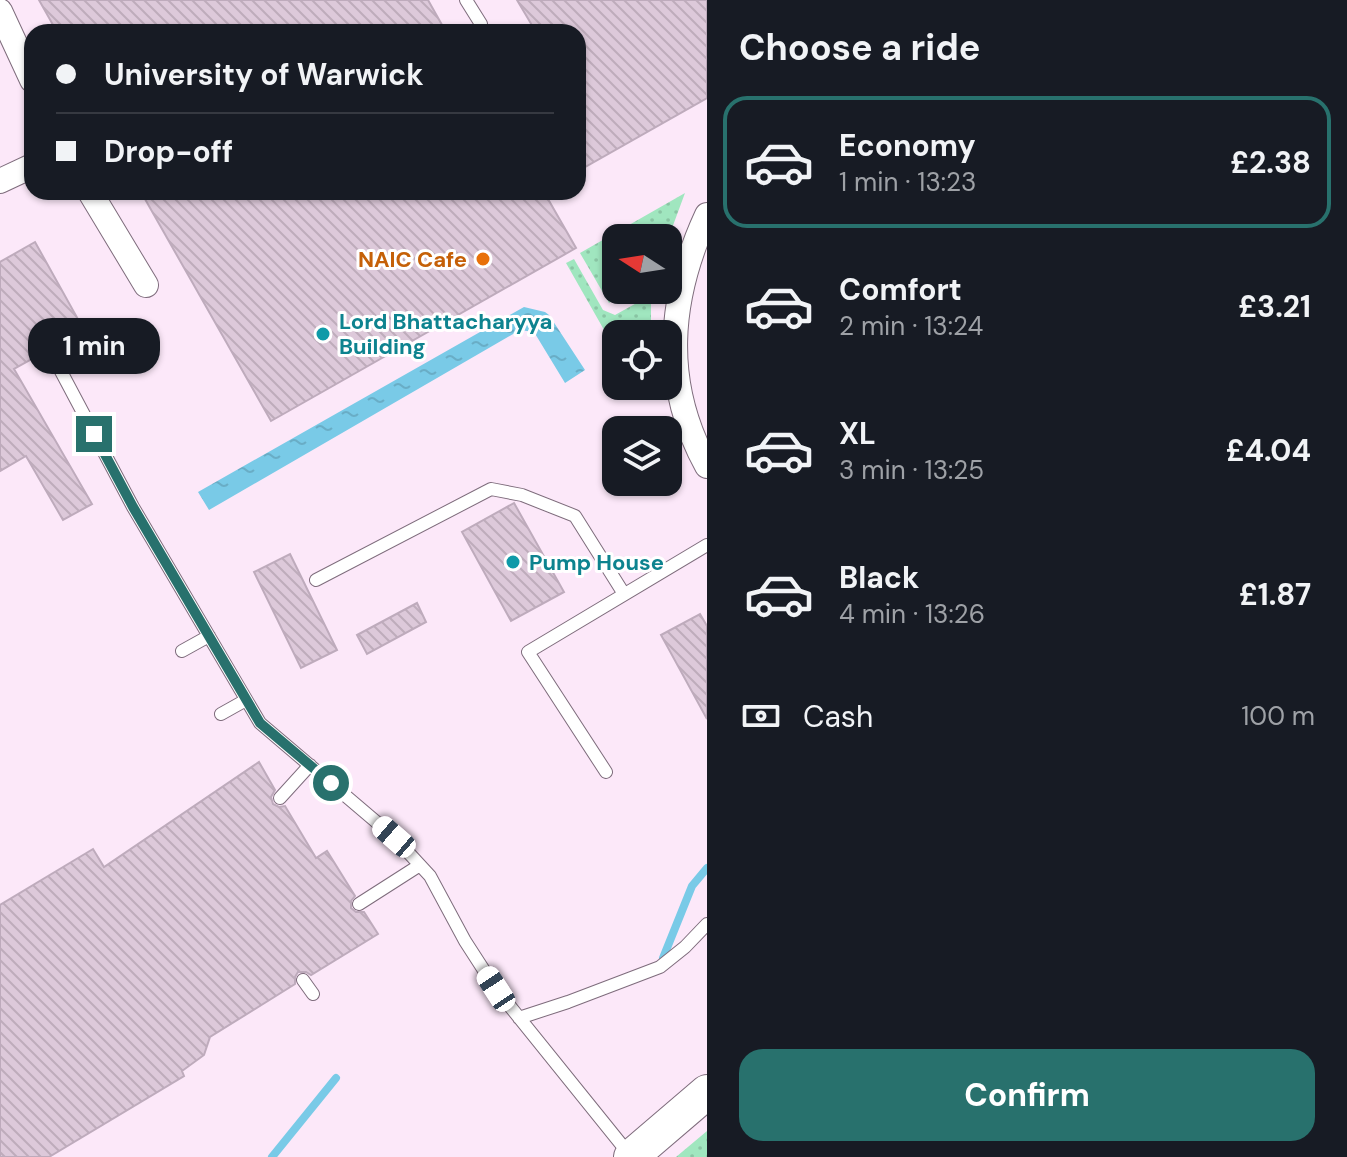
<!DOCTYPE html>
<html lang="en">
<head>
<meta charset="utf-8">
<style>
	:root { --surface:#171b24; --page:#20242c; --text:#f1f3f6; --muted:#9ea1a6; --line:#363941; --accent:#28716d }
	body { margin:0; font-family:"DM Sans",sans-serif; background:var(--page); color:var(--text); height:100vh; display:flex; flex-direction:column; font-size:30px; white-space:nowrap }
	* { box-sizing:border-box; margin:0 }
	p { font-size:26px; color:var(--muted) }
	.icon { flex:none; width:44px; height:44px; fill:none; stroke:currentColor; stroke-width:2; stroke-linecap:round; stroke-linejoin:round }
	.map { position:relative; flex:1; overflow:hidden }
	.sheet { display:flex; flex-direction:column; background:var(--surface); width:640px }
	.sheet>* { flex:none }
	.top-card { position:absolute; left:24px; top:24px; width:562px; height:176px; border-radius:24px; box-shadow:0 2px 6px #0004; display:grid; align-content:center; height:176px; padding:0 32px; background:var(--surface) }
	.needle { width:52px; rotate:282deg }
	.controls { position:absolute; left:602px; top:224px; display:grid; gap:16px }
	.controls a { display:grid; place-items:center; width:80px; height:80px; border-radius:16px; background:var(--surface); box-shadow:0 2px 6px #0004; font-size:40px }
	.end { position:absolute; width:36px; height:36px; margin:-18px; border:10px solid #28716d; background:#fff; box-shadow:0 0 0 4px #fff }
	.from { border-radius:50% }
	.bubble { position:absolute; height:56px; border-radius:24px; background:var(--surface); box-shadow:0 2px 6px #0004; font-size:26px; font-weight:700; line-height:56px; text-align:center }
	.car { position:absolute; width:24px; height:48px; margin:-24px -12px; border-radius:10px; box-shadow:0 0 6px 2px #0007; background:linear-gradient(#fff 24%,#345 0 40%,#fff 0 76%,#345 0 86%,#fff 0) }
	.top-card b { display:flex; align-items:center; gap:28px; height:76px; font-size:30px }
	.top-card b+b { border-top:2px solid var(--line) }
	.top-card i { width:20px; height:20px; background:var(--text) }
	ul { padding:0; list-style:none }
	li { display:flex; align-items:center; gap:24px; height:132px; margin:0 16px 12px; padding:0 16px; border:4px solid transparent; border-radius:24px }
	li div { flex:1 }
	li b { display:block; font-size:30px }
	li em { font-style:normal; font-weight:700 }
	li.current { border-color:var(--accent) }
	li>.icon { width:72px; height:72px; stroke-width:1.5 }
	h2 { padding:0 32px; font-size:36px; line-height:96px }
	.pay { display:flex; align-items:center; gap:20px; height:88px; padding:0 32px; font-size:30px }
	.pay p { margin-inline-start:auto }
	.primary-button { display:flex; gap:16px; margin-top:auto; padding:16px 32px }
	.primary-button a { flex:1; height:92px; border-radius:24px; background:var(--accent); color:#fff; font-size:32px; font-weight:700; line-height:92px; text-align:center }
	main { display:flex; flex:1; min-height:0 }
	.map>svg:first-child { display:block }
	.grass { fill:url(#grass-dots) }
	.water { fill:url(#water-ripples) }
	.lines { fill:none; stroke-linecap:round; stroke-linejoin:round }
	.stream { stroke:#79cae7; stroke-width:8 }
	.building { fill:url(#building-back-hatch); stroke:#beabbc; stroke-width:2 }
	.lane-casing { stroke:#7e6c7c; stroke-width:14 }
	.street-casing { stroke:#7e6c7c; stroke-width:26 }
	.secondary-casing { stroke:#7e6c7c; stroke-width:36 }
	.lane { stroke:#fff; stroke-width:12 }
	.street { stroke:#fff; stroke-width:24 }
	.secondary { stroke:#fff; stroke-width:34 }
	.route { stroke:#28716d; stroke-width:10 }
	.food-dot { fill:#e8710a; stroke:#fff; stroke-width:3 }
	.culture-dot { fill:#0f9aa8; stroke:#fff; stroke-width:3 }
	.labels { text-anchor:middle; stroke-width:6; stroke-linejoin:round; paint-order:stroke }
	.food-label { font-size:22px; font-weight:bold; fill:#c56008; stroke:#fff; text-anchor:end }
	.culture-label { font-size:22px; font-weight:bold; fill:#0d838f; stroke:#fff; text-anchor:start }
</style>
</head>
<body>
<main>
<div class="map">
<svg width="707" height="1157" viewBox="0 0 707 1157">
	<defs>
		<pattern id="grass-dots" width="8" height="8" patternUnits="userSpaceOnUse" patternTransform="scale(2)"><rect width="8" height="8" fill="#a0e6bf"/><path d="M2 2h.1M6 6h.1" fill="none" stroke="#8ac5a4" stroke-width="1.8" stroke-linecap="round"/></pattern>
		<pattern id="water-ripples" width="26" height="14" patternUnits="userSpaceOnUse" patternTransform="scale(2)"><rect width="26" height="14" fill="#79cae7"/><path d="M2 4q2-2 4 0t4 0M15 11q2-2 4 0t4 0" fill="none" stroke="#69adc6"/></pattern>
		<pattern id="building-back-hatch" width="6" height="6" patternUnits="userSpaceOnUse" patternTransform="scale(2)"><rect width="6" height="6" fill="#ddc9da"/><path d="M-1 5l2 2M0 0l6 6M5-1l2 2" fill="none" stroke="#beacbb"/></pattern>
	</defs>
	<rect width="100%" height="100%" fill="#fce8f9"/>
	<path class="grass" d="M 685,193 L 668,239 L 616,238 L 616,290 L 632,290 L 609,303 L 580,253 Z
		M 574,259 L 603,310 L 615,315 L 651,295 L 651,334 L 616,334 L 616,351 L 566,263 Z
		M 707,1131 L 707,1157 L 676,1157 Z"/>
	<path class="water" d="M 524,307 L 545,312 L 549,315 L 585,370 L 565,383 L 534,332 L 520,330 L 209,510 L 198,492 Z"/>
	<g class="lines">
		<path class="stream" d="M 663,958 L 692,886 L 707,868
			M 272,1157 L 336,1078"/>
	</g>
	<path class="building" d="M 39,0 L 428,0 L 446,32 L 57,32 Z
		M 517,0 L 707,0 L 707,98 L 578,171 L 578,32 L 536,32 Z
		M 141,192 L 544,192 L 576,248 L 271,421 Z
		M 35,242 L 84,330 L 14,369 L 92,504 L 63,520 L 26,456 L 0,471 L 0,262 Z
		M 514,503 L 564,592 L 511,621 L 462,532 Z
		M 290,554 L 337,650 L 301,668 L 254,572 Z
		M 417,603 L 426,622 L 367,654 L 357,635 Z
		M 700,614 L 707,626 L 707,719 L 661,635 Z
		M 259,762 L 275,790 L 271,797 L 273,804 L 279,807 L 285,806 L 316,858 L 327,851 L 355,896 L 351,901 L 351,908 L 356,912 L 364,912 L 378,934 L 311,975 L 306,972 L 298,972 L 295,977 L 295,984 L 210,1037 L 204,1055 L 182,1071 L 184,1076 L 49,1157 L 0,1157 L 0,905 L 93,849 L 104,867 Z"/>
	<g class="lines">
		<defs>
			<path id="lane" d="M 466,0 L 481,24
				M 55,360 L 133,507 L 260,723 L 394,837 L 430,876 L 465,941 L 496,989 L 629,1154
				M 316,580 L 491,489 L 522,495 L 575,516 L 624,594
				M 182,651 L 209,636
				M 221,714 L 246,700
				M 606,772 L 528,652 L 707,545
				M 280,798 L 310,765
				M 359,904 L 420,865
				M 303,980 L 313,994
				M 519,1018 L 568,1002 L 660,967 L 685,947 L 707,924"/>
			<path id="street" d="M 0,11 L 32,80
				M 0,181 L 32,166
				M 90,192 L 146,285
				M 707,215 C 668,299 661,383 707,466"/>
			<path id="secondary" d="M 631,1157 L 707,1092"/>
		</defs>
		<use href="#lane" class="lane-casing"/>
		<use href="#street" class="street-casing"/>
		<use href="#secondary" class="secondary-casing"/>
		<use href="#lane" class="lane"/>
		<use href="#street" class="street"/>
		<use href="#secondary" class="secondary"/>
	</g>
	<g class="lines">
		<path class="route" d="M 94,434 L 133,507 L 260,723 L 331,783"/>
	</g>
	<circle class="food-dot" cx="483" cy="259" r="8"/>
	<g class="culture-dot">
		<circle cx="323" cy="334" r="8"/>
		<circle cx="513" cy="562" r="8"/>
	</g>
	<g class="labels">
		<g class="food-label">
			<text x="467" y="267">NAIC Cafe</text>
		</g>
		<g class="culture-label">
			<text x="339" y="329">Lord Bhattacharyya<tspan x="339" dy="25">Building</tspan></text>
			<text x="529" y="570">Pump House</text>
		</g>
	</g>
</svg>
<div class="controls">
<a><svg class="needle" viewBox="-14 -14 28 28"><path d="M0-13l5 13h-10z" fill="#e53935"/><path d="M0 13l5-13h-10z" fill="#9ea1a6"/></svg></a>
<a><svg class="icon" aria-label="locate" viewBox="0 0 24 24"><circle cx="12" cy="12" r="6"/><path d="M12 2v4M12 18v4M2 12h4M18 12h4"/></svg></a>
<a><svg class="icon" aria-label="layers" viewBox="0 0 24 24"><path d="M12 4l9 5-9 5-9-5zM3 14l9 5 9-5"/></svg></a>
</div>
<i class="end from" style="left:331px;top:783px"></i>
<i class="end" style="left:94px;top:434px"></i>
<div class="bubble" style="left:28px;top:318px;width:132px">1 min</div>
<i class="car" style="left:394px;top:837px;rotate:311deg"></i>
<i class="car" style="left:496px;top:989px;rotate:327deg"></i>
<div class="top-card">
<b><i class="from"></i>University of Warwick</b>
<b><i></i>Drop-off</b>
</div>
</div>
<section class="sheet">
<h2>Choose a ride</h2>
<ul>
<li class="current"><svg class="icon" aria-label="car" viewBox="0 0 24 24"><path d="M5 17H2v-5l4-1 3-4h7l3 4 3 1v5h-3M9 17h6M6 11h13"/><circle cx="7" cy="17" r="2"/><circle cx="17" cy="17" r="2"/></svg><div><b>Economy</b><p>1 min · 13:23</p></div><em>£2.38</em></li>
<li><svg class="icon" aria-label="car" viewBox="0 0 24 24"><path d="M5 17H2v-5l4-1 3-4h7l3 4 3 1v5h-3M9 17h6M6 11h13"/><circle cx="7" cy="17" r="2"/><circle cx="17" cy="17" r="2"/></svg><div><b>Comfort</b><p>2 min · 13:24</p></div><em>£3.21</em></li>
<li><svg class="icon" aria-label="car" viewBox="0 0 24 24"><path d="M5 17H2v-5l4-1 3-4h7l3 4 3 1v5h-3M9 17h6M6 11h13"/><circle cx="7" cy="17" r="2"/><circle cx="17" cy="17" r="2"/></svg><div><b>XL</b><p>3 min · 13:25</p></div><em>£4.04</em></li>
<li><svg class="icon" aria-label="car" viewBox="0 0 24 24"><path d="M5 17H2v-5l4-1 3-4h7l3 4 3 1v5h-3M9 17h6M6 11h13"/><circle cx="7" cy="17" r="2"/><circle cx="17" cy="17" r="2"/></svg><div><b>Black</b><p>4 min · 13:26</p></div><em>£1.87</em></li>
</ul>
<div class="pay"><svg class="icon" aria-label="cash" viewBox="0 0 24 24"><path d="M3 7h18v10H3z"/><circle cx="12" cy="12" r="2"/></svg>Cash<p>100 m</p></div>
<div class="primary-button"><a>Confirm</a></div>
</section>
</main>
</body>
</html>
